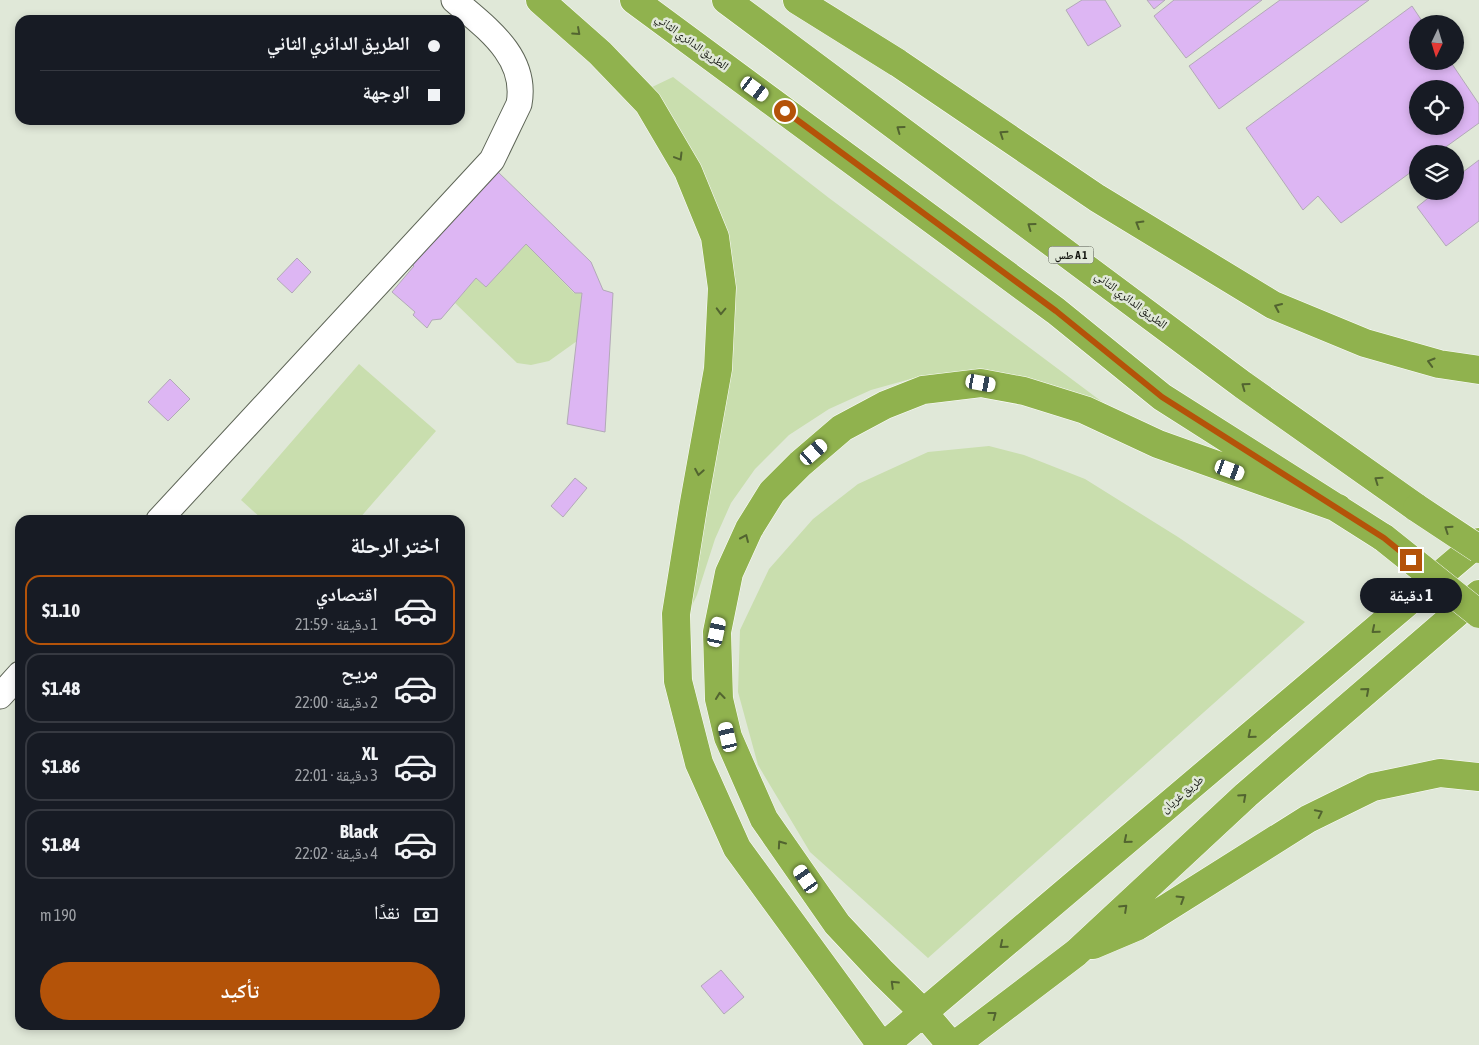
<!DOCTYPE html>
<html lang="ar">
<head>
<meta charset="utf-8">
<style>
	:root { --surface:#171b24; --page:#20242c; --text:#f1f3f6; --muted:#9ea1a6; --line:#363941; --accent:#b45309 }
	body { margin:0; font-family:"Asap Condensed","Noto Naskh Arabic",sans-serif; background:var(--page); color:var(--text); direction:rtl; height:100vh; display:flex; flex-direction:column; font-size:19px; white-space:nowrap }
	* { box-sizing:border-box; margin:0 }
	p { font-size:16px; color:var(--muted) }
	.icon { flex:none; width:28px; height:28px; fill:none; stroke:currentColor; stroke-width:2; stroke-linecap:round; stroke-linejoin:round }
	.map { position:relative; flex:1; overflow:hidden; direction:ltr }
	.side { position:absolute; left:15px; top:515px; width:450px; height:515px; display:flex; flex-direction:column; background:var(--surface); border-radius:15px; box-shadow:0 2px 8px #0003; direction:rtl }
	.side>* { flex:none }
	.banner { position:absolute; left:15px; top:15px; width:450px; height:110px; border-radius:15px; box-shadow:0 2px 8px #0003; direction:rtl; display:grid; align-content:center; height:110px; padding:0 25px; background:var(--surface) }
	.needle { width:32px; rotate:184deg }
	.tools { position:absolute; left:1409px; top:15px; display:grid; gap:10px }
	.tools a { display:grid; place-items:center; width:55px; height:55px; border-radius:50%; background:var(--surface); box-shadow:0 2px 8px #0003; font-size:25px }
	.end { position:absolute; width:22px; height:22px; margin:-11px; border:6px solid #b45309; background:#fff; box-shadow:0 0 0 2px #fff }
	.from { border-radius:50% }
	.bubble { position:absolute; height:35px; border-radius:18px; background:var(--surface); box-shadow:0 2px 8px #0003; font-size:16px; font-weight:700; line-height:35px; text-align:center; direction:rtl }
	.car { position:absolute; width:15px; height:30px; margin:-15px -8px; border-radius:6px; box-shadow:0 0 4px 1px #0007; background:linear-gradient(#fff 24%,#345 0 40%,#fff 0 76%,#345 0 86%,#fff 0) }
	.banner b { display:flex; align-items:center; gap:18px; height:48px; font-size:19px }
	.banner b+b { border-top:1px solid var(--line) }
	.banner i { width:12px; height:12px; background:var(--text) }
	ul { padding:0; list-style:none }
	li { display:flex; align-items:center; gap:15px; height:70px; margin:0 10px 8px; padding:0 15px; border:2px solid var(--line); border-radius:15px }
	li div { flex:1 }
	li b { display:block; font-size:19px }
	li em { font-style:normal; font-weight:700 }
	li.current { border-color:var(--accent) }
	li>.icon { width:45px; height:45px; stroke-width:1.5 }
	h2 { padding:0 25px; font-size:22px; line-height:60px }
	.pay { display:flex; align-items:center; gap:12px; height:55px; padding:0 25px; font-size:19px }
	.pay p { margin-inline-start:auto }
	.primary-button { display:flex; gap:10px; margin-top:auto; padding:10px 25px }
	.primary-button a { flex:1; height:58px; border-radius:30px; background:var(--accent); color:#fff; font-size:20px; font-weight:700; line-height:58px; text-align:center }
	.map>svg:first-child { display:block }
	.green { fill:#c9deae }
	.building { fill:#ddb6f3; stroke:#b2a9b7; fill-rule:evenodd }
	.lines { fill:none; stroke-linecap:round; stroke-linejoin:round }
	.minor-casing { stroke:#5d6456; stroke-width:27 }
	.trunk-casing { stroke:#fff; stroke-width:29 }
	.minor { stroke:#fff; stroke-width:25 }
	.trunk { stroke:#90b24e; stroke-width:28 }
	.trunk-bridge-casing { stroke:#fff; stroke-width:29; stroke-linecap:butt }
	.trunk-bridge { stroke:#90b24e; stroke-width:28 }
	.oneway { stroke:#526430 }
	.route { stroke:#b45309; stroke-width:6 }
	.labels { text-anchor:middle; stroke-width:5; stroke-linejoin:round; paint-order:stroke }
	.shield { fill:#e0e8d8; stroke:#51554d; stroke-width:1 }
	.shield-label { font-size:11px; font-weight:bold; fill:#141611 }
	.street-label { font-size:12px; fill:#141611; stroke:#e0e8d8 }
</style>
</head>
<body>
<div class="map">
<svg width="1479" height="1045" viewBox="0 0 1479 1045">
	<rect width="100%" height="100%" fill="#e0e8d8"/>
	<path class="green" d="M 673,77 L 829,198 L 1117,413 L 961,375 L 914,378 L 871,390 L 829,409 L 789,435 L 755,469 L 731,503 L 715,539 L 697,595 L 686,618 L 716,430 L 735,276 L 719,218 L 650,88 Z
		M 526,244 L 574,293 L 582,293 L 577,341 L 549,361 L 531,365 L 517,363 L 455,303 L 476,278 L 486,287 Z
		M 359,364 L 436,431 L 358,520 L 263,520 L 241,500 Z
		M 989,446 L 1024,455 L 1085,479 L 1178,537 L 1305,622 L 928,958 L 810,852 L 758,765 L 738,692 L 740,630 L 769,569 L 813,519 L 858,484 L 928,452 Z"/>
	<path class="building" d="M 1082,0 L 1105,0 L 1121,26 L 1088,46 L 1066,10 Z
		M 1147,0 L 1165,0 L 1154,9 Z
		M 1174,0 L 1262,0 L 1186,58 L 1154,16 Z
		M 1280,0 L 1369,0 L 1219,109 L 1189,66 Z
		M 1412,6 L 1424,24 L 1418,24 L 1418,61 L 1450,61 L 1479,104 L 1479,123 L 1436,154 L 1418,154 L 1418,167 L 1341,223 L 1318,196 L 1303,210 L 1246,128 ZM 1418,89 L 1455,89 L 1455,126 L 1418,126 Z
		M 1479,160 L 1479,221 L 1446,246 L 1417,207 L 1437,191 L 1455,191 L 1455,178 Z
		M 497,171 L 591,262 L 603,290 L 613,293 L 605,432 L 567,424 L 582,293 L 575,293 L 526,244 L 486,287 L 476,278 L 441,319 L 432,320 L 427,328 L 413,315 L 415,312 L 392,292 L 414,266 L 410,262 L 467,197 L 472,201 Z
		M 297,258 L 311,272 L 292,293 L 277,279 Z
		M 170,379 L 190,399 L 168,421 L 148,402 Z
		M 575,478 L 587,488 L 563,517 L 551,506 Z
		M 721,970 L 744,997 L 724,1014 L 701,986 Z"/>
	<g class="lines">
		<defs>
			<path id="minor" d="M 159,520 L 492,160 L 519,104 C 528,56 485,27 454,0
				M 0,696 L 20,674"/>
			<path id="trunk" d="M 540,0 L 600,53 L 648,103 L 688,171 L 715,237 L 722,288 L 718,369 L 693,508 L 676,614 L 678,681 L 699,763 L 737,848 L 881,1045
				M 634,0 L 1056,311 L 1162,397 L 1384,538
				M 726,0 L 1243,385 L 1417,508
				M 797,0 L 898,63 L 1097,198 L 1273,305 L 1365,343 L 1439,364 L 1479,370
				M 1093,945 L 1138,926 L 1308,819 L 1373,787 L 1440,773 L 1479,777
				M 885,1045 L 1479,542
				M 951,1045 L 923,1012 L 882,972 L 837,924 L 764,819 L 728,737 L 719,699 L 717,632 L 729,573 L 749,529 L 772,492 L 800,464 L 842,428 L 885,405 L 923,390 L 981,383 L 1024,391 L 1085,410 L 1158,444 L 1338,508
				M 955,1045 L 1076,953 L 1246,795 L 1479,594"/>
		</defs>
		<use href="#minor" class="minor-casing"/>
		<use href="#trunk" class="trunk-casing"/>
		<use href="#minor" class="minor"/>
		<use href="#trunk" class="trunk"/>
		<defs>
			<path id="trunk-bridge" d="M 1417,508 L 1479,549
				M 1384,538 L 1479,614"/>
		</defs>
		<use href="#trunk-bridge" class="trunk-bridge-casing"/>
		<use href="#trunk-bridge" class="trunk-bridge"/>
	</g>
	<defs><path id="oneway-chevron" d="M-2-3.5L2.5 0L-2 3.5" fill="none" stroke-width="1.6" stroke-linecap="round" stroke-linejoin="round" transform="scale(1.25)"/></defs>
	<g class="oneway">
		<use href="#oneway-chevron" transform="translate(577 32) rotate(42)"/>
		<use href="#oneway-chevron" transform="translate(900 129) rotate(-144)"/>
		<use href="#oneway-chevron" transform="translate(1003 134) rotate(-146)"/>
		<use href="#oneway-chevron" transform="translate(679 157) rotate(59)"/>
		<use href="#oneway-chevron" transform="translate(1139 224) rotate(-149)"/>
		<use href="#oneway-chevron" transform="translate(1031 226) rotate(-144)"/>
		<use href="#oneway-chevron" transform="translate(1278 307) rotate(-156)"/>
		<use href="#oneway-chevron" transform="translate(721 311) rotate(92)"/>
		<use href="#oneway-chevron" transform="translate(1431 362) rotate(-164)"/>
		<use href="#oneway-chevron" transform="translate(1245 386) rotate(-144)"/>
		<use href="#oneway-chevron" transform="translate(699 472) rotate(100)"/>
		<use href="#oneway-chevron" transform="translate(1378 480) rotate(-145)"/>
		<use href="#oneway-chevron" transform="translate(1448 529) rotate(-146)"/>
		<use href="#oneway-chevron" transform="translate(745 538) rotate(-66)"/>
		<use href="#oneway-chevron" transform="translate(1375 630) rotate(140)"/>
		<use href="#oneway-chevron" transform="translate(1366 691) rotate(-41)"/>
		<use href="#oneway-chevron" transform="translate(720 696) rotate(-96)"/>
		<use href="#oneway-chevron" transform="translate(1251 735) rotate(140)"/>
		<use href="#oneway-chevron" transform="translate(1243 797) rotate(-42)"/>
		<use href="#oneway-chevron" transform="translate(1319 813) rotate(-26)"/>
		<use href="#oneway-chevron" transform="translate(1127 840) rotate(140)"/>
		<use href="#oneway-chevron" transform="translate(781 844) rotate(-125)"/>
		<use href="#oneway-chevron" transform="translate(1181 899) rotate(-32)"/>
		<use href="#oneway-chevron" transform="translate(1124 908) rotate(-43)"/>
		<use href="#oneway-chevron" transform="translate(1003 945) rotate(140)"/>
		<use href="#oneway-chevron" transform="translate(894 984) rotate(-136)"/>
		<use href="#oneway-chevron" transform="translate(993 1015) rotate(-37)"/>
	</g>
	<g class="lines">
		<path class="route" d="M 785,111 L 1056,311 L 1162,397 L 1384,538 L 1411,560"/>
	</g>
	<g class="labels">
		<rect class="shield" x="1048.5" y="246.5" width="45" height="17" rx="4"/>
		<g class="shield-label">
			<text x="1071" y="259">طس A 1</text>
		</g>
		<g class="street-label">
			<text transform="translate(692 42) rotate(36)" y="4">الطريق الدائري الثاني</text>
			<text transform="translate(1131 300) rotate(37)" y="4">الطريق الدائري الثاني</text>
			<text transform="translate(1182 794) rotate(-40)" y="4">طريق غريان</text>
		</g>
	</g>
</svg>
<div class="tools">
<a><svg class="needle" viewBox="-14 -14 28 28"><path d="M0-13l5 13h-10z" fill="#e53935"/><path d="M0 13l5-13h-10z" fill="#9ea1a6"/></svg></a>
<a><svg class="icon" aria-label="locate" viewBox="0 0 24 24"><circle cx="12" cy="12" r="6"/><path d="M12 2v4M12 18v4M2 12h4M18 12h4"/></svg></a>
<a><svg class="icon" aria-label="layers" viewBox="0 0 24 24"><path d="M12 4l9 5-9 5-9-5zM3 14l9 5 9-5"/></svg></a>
</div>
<i class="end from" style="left:785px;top:111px"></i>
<i class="end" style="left:1411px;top:560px"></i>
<div class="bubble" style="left:1360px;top:578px;width:102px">1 دقيقة</div>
<i class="car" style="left:755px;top:89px;rotate:126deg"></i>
<i class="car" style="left:981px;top:383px;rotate:100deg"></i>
<i class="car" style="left:814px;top:452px;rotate:49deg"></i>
<i class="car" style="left:1230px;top:470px;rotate:110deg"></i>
<i class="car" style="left:717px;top:632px;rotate:12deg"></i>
<i class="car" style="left:728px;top:737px;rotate:347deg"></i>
<i class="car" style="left:806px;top:879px;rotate:325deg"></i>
<div class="banner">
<b><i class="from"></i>الطريق الدائري الثاني</b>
<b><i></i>الوجهة</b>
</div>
<section class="side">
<h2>اختر الرحلة</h2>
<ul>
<li class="current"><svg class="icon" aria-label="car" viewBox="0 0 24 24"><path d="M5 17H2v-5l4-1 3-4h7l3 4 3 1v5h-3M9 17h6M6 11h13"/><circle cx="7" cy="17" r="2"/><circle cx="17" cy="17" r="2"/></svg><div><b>اقتصادي</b><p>1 دقيقة · 21:59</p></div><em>$1.10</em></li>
<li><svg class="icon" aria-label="car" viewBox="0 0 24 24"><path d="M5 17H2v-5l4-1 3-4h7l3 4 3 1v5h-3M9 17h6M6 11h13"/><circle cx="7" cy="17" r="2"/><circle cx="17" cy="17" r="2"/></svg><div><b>مريح</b><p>2 دقيقة · 22:00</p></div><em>$1.48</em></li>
<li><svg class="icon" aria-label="car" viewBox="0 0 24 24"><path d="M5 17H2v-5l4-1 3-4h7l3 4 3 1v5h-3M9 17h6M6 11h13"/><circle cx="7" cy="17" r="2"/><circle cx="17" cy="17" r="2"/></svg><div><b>XL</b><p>3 دقيقة · 22:01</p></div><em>$1.86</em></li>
<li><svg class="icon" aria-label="car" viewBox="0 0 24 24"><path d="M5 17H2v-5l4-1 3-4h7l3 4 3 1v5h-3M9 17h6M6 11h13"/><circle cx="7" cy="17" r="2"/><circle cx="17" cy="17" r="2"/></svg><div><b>Black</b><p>4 دقيقة · 22:02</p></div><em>$1.84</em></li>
</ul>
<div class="pay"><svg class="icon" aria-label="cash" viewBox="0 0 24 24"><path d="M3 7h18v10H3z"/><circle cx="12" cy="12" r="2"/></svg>نقدًا<p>190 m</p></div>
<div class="primary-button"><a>تأكيد</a></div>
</section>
</div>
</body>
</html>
